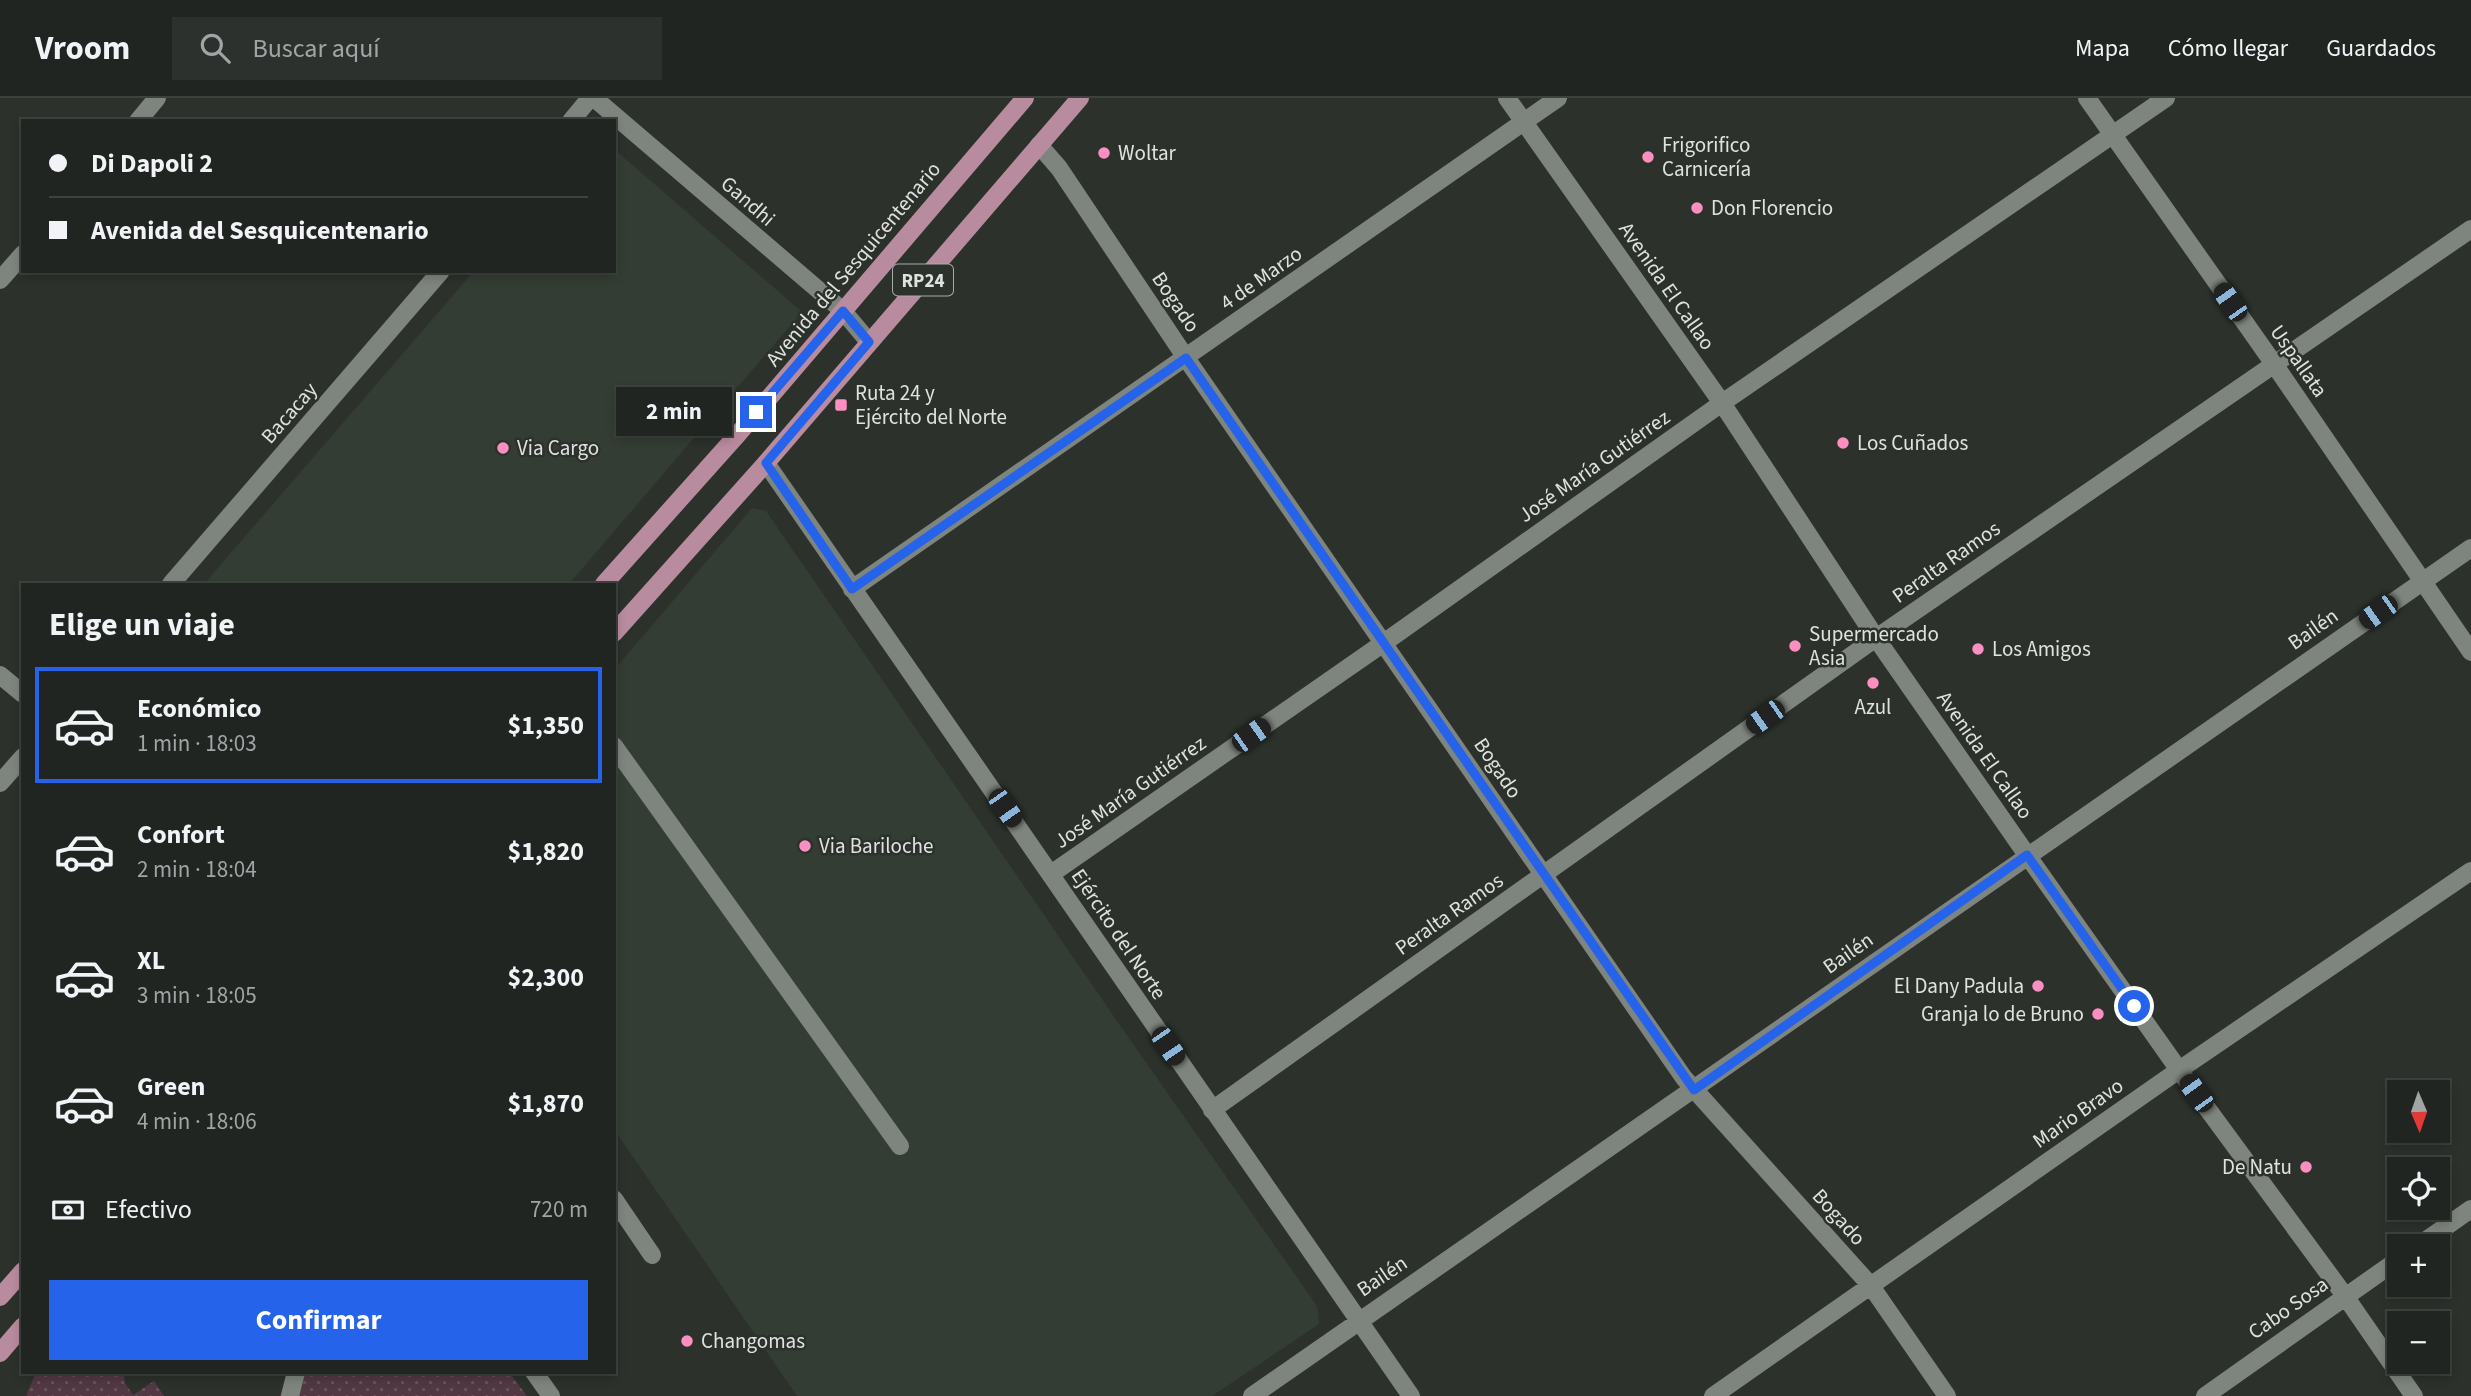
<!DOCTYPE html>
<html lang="es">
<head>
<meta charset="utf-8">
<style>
	:root { --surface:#212521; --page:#2d312e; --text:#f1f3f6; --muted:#a2a5a5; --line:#3e423f; --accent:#2563eb }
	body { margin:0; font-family:"Source Sans 3",sans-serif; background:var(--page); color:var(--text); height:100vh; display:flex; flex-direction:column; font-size:26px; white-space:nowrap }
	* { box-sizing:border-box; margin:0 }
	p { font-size:23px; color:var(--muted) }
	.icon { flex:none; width:38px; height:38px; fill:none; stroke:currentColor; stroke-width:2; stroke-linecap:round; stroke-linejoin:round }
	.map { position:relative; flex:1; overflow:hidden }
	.panel { position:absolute; left:21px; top:485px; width:595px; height:791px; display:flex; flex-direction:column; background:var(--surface); border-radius:0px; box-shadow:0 4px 10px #0003,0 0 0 2px var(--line) }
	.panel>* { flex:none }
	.guide { position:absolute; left:21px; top:21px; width:595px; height:154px; border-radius:0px; box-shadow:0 4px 10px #0003,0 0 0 2px var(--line); display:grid; align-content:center; height:154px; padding:0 28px; background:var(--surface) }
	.needle { width:46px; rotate:178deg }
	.controls { position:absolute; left:2387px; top:982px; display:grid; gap:14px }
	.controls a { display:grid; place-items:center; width:63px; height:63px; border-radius:0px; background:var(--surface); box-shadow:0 4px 10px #0003,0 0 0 2px var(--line); font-size:35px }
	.end { position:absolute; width:32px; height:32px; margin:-16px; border:9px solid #2563eb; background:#fff; box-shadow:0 0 0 4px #fff }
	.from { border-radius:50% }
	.bubble { position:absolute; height:49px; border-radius:0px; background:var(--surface); box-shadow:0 4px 10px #0003,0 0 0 2px var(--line); font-size:23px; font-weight:700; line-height:49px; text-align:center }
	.car { position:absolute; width:21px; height:42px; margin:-21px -10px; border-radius:9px; box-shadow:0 0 5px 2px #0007; background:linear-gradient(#222 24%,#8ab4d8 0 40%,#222 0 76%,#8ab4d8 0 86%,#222 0) }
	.guide b { display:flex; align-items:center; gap:24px; height:66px; font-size:26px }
	.guide b+b { border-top:2px solid var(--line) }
	.guide i { width:18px; height:18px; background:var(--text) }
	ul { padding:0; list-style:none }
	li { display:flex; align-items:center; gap:21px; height:116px; margin:0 14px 10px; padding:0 14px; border:4px solid transparent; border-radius:0px }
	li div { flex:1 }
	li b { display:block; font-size:26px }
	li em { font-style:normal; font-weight:700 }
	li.on { border-color:var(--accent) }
	li>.icon { width:63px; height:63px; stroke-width:1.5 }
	h2 { padding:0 28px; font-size:32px; line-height:84px }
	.pay { display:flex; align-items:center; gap:18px; height:77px; padding:0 28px; font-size:26px }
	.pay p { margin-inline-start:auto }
	.primary-button { display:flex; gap:14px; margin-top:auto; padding:14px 28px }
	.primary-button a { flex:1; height:80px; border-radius:0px; background:var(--accent); color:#fff; font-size:28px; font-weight:700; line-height:80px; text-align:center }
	header { display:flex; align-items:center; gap:42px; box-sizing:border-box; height:98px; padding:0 35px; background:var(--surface); border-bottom:2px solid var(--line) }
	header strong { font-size:33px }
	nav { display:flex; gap:38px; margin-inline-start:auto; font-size:24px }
	.search { width:490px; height:63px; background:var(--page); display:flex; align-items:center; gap:18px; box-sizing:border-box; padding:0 24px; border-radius:0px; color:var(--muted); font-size:26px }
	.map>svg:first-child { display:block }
	.built { fill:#343d34 }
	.grass { fill:url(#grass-dots) }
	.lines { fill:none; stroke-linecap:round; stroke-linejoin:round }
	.minor { stroke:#7e847e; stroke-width:18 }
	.major { stroke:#b98b9e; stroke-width:18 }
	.route { stroke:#2563eb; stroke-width:9 }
	.poi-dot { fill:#fc8fc1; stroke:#2c312c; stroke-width:2.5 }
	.labels { text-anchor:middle; stroke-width:5; stroke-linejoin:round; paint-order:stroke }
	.shield { fill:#2c312c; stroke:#a9ada9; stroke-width:2 }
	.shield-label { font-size:19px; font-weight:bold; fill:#dfe2df }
	.poi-label { font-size:21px; fill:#dfe2df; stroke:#2c312c; text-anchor:start }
	.street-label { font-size:21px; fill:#dfe2df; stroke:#2c312c }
</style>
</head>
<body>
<header>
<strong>Vroom</strong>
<div class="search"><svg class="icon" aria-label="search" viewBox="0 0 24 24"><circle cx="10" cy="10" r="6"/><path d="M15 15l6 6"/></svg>Buscar aquí</div>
<nav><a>Mapa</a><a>Cómo llegar</a><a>Guardados</a></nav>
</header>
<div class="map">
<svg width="2471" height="1298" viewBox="0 0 2471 1298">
	<defs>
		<pattern id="grass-dots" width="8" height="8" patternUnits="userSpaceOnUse" patternTransform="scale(1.75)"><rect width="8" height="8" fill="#523843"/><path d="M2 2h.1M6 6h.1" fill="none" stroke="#6a545e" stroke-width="1.8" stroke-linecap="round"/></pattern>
	</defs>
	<rect width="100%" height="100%" fill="#2c312c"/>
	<path class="built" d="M 614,51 L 802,214 L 569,486 L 204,486 L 474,173 L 614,173 Z
		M 752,410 L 766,413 L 1117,923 L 1317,1208 L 1319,1226 L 1212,1298 L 797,1298 L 614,1031 L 614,572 Z"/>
	<path class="grass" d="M 36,1274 L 123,1274 L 125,1285 L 133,1297 L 154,1283 L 164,1298 L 26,1298 Z
		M 288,1274 L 509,1274 L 527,1298 L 280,1298 Z"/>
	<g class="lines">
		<path class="minor" d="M 594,0 L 843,213 L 869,244
			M 1507,0 L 1722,305 L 1876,540 L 2027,757 L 2179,972 L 2345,1198 L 2414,1298
			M 2087,0 L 2274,266 L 2471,554
			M 138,23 L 157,0
			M 571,23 L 590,0
			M 1039,47 L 1059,70 L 1186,260 L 1684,980 L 1871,1188 L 1947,1298
			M 0,182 L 23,156
			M 766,365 L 1411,1298
			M 171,486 L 441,173
			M 852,491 L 1558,0
			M 0,577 L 23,596
			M 614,648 L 900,1048
			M 0,685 L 23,659
			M 1051,776 L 1385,544 L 1722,305 L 2166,0
			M 1212,1012 L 1876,540 L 2471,131
			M 614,1101 L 652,1157
			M 2418,1148 L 2471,1111
			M 534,1274 L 551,1298
			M 290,1298 L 296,1274
			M 1252,1298 L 2471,450
			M 1713,1298 L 2179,972 L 2471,773
			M 2205,1298 L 2399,1161"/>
		<path class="major" d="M 604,486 L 739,335 L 1025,0
			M 614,535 L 766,365 L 1080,0
			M 0,1199 L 23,1173
			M 0,1255 L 23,1228"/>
	</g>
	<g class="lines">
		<path class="route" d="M 756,314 L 843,213 L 869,244 L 766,365 L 852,491 L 1186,260 L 1694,992 L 2027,757 L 2134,908"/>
	</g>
	<g class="poi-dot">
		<circle cx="1104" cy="55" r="7"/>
		<circle cx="1648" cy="59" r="7"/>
		<circle cx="1697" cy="110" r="7"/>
		<rect x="834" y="300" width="14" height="14" rx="3.5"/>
		<circle cx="1843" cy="345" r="7"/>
		<circle cx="503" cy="350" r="7"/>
		<circle cx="1795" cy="548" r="7"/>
		<circle cx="1978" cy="551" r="7"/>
		<circle cx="1873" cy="585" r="7"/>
		<circle cx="805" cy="748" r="7"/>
		<circle cx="2038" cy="888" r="7"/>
		<circle cx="2098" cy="916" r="7"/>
		<circle cx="2306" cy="1069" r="7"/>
		<circle cx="687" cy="1243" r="7"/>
	</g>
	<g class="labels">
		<rect class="shield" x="893" y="166.5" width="60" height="31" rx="5"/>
		<g class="shield-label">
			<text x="923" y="189">RP24</text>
		</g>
		<g class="poi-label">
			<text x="1662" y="54">Frigorifico<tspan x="1662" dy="24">Carnicería</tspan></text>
			<text x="1118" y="62">Woltar</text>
			<text x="1711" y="117">Don Florencio</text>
			<text x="855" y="302">Ruta 24 y<tspan x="855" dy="24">Ejército del Norte</tspan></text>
			<text x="1857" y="352">Los Cuñados</text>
			<text x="517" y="357">Via Cargo</text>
			<text x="1809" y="543">Supermercado<tspan x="1809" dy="24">Asia</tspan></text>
			<text x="1992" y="558">Los Amigos</text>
			<text x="1873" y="616" text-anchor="middle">Azul</text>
			<text x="819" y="755">Via Bariloche</text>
			<text x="2024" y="895" text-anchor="end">El Dany Padula</text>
			<text x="2084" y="923" text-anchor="end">Granja lo de Bruno</text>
			<text x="2292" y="1076" text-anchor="end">De Natu</text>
			<text x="701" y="1250">Changomas</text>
		</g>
		<g class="street-label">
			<text transform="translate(748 103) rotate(41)" y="7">Gandhi</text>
			<text transform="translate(853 166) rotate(-50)" y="7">Avenida del Sesquicentenario</text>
			<text transform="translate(1261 180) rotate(-35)" y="7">4 de Marzo</text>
			<text transform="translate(1667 188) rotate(55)" y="7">Avenida El Callao</text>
			<text transform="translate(1176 204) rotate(56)" y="7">Bogado</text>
			<text transform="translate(2299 263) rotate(55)" y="7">Uspallata</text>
			<text transform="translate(289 315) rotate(-49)" y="7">Bacacay</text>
			<text transform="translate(1594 368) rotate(-35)" y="7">José María Gutiérrez</text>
			<text transform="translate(1946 464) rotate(-35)" y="7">Peralta Ramos</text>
			<text transform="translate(2313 531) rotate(-35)" y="7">Bailén</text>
			<text transform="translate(1985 657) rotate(55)" y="7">Avenida El Callao</text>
			<text transform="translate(1498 670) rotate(56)" y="7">Bogado</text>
			<text transform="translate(1130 694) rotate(-35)" y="7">José María Gutiérrez</text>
			<text transform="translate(1449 816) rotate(-35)" y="7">Peralta Ramos</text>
			<text transform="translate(1119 836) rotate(56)" y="7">Ejército del Norte</text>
			<text transform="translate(1848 855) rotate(-35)" y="7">Bailén</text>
			<text transform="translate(2078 1015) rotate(-35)" y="7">Mario Bravo</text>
			<text transform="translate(1839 1119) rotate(48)" y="7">Bogado</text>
			<text transform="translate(1382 1178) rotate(-34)" y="7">Bailén</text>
			<text transform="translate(2288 1210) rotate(-35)" y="7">Cabo Sosa</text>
		</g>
	</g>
</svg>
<div class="controls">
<a><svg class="needle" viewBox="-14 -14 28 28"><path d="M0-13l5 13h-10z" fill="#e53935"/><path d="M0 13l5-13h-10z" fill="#a2a5a5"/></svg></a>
<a><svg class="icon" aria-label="locate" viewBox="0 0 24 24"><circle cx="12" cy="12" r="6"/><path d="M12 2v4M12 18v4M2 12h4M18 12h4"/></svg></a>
<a>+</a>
<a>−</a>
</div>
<i class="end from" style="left:2134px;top:908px"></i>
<i class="end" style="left:756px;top:314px"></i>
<div class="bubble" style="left:616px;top:289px;width:116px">2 min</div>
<i class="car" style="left:2230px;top:204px;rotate:325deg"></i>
<i class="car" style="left:2378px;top:514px;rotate:235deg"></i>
<i class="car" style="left:1765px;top:619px;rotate:235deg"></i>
<i class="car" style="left:1251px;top:637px;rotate:55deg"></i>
<i class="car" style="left:1005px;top:710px;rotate:145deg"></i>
<i class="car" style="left:1168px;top:948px;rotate:146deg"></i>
<i class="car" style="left:2196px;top:995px;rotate:324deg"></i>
<div class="guide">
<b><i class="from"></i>Di Dapoli 2</b>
<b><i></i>Avenida del Sesquicentenario</b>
</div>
<section class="panel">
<h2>Elige un viaje</h2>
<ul>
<li class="on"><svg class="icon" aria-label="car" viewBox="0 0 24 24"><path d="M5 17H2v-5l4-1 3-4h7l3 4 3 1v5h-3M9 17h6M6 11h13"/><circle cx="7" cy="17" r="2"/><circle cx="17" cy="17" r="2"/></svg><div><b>Económico</b><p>1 min · 18:03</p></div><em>$1,350</em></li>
<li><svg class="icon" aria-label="car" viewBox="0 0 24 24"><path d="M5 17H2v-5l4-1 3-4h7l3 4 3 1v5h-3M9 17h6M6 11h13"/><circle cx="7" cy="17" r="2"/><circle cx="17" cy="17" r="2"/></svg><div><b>Confort</b><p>2 min · 18:04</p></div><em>$1,820</em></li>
<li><svg class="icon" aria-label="car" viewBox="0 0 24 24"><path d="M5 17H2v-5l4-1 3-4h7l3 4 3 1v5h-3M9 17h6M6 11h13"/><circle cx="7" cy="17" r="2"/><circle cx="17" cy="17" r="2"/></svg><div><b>XL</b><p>3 min · 18:05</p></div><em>$2,300</em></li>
<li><svg class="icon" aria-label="car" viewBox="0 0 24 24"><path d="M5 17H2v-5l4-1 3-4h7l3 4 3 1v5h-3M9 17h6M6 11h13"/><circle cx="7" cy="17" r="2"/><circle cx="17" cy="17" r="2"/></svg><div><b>Green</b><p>4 min · 18:06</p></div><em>$1,870</em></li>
</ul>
<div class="pay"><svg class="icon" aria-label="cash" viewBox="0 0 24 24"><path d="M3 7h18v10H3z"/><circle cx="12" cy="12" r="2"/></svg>Efectivo<p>720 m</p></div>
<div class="primary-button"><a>Confirmar</a></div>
</section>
</div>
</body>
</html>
